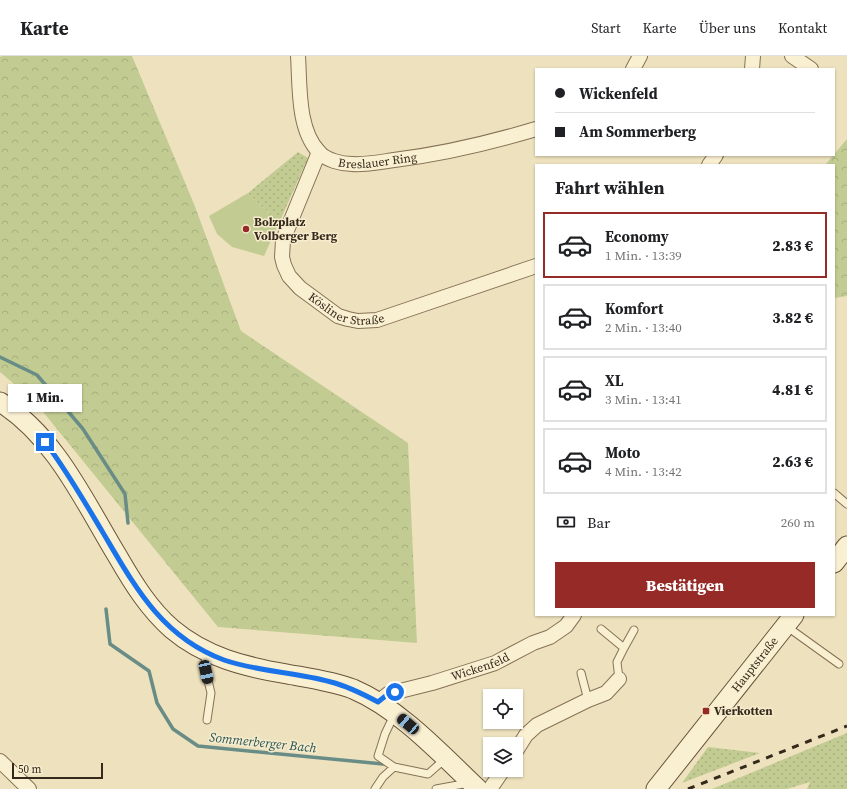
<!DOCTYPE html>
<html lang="de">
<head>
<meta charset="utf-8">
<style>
	:root { --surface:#fff; --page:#f2f2f2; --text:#202124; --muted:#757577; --line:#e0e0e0; --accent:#962a26 }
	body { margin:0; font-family:"Source Serif 4",serif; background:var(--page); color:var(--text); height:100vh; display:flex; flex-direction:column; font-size:15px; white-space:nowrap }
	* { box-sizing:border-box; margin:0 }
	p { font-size:13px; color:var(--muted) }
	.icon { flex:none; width:22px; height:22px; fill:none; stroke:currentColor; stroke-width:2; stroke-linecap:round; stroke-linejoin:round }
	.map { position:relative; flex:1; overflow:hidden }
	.details { position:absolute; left:535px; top:108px; width:300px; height:452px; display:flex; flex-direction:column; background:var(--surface); border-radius:0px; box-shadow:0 1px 3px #0004 }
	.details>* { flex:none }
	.hud { position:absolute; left:535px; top:12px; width:300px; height:88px; border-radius:0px; box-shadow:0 1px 3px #0004; display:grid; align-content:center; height:88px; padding:0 20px; background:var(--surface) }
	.fabs { position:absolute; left:483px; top:633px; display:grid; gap:8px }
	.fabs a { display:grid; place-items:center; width:40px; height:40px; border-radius:0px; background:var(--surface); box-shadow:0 1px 3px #0004; font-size:20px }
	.scale { position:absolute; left:12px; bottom:10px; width:91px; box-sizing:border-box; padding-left:4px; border:2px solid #35291b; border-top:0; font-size:11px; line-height:14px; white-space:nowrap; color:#35291b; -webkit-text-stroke:3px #f6eccd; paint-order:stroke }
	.end { position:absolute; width:18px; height:18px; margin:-9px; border:5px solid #1a73e8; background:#fff; box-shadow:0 0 0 2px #fff }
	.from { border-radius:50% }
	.bubble { position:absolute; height:28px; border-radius:0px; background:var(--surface); box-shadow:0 1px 3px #0004; font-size:13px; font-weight:800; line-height:28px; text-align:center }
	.car { position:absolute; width:12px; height:24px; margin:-12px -6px; border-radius:5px; box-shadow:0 0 3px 1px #0007; background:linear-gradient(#222 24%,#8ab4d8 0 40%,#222 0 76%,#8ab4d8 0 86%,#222 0) }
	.hud b { display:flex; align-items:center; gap:14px; height:38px; font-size:15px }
	.hud b+b { border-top:1px solid var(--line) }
	.hud i { width:10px; height:10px; background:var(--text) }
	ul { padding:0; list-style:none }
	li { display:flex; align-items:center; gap:12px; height:66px; margin:0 8px 6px; padding:0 12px; border:2px solid var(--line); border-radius:0px }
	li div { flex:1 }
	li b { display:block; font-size:15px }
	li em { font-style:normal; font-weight:800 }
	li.current { border-color:var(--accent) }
	li>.icon { width:36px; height:36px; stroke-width:1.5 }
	h2 { padding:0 20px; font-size:18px; line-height:48px }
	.pay { display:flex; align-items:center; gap:10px; height:44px; padding:0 20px; font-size:15px }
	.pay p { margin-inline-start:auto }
	.primary-button { display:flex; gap:8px; margin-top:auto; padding:8px 20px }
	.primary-button a { flex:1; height:46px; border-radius:0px; background:var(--accent); color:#fff; font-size:16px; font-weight:800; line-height:46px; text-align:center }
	header { display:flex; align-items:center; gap:24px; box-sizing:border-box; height:56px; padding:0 20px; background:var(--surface); border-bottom:1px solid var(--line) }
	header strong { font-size:19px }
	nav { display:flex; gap:22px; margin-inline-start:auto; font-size:14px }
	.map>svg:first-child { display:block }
	.green { fill:url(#green-dots) }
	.forest { fill:url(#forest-crowns) }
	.pitch { fill:#c2cc92 }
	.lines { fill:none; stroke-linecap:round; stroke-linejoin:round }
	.stream { stroke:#698d86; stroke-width:3.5 }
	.lane-casing { stroke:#867257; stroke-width:9 }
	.street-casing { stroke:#867257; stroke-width:16 }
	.secondary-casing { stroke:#68533a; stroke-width:21 }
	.lane { stroke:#f9efd1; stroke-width:7 }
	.street { stroke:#f9efd1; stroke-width:14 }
	.secondary { stroke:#f9efd1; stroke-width:19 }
	.rail { stroke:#35291b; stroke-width:3; stroke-dasharray:7 7; stroke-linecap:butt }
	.route { stroke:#1a73e8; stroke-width:5 }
	.poi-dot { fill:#962a26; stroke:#f6eccd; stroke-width:1.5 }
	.labels { text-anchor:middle; stroke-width:3; stroke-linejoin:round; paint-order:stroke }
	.street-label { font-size:12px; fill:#35291b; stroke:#f6eccd }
	.poi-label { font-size:12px; font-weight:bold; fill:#35291b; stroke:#f6eccd; text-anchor:start }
	.water-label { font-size:13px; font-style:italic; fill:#2a5655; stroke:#f6eccd }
</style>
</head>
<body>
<header>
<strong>Karte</strong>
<nav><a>Start</a><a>Karte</a><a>Über uns</a><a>Kontakt</a></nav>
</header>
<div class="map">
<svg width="847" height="733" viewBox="0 0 847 733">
	<defs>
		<pattern id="green-dots" width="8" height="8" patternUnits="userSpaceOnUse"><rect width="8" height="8" fill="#c2cc92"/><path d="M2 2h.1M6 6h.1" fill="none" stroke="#a7af7d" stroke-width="1.8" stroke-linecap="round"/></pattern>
		<pattern id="forest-crowns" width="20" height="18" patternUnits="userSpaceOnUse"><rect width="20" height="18" fill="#c2cc92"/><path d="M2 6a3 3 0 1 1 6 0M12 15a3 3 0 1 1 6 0" fill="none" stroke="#a7af7d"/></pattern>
	</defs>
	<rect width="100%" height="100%" fill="#eee2be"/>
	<path class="green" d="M 298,96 L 308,102 L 279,167 L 248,137 Z
		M 847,677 L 847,733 L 807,733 L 810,726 L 787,733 L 712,733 Z
		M 708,691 L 760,697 L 682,727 Z"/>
	<path class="forest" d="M 2,0 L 132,0 L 194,148 L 241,275 L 408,387 L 417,587 L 218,571 L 35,346 L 0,316 L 0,1 Z
		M 847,83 L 847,240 L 834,242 L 834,109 L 825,109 Z"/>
	<path class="pitch" d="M 248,137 L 279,167 L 264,200 L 232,191 L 217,178 L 209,160 Z"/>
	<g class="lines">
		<path class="stream" d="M 0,301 L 37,319 L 83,373 L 125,438 L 128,467
			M 106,553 L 110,588 L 149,615 L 157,647 L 173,673 L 198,690 L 383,708"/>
		<defs>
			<path id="lane" d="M 834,437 L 847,448
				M 786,570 L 839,608
				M 601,573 L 624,592 L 617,606 L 619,623
				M 624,592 L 634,574
				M 205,597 L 206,616 L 211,637 L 207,664
				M 581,617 L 588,644
				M 394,659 L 385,678 L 378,700 L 394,711 L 428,718 L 445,703
				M 375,733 L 383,721 L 394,711
				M 436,733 L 469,727"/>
			<g id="street">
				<path id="s1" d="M 298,0 C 300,29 297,73 319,96 C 326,104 341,108 352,108 C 366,109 380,106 394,104 C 443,98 489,87 536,73"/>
				<path d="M 792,0 L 811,13"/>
				<path d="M 633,13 L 640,0"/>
				<path d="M 752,13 L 753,0"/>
				<path id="s2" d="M 319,96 L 283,184 L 282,201 L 284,209 L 289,220 L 300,232 L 338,260 L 348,263 L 358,265 L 377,264 L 536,210"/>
				<path d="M 709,109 L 716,99"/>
				<path id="s3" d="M 378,646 L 388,638 L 432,627 L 495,607 L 533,587 L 550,581 L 566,570 L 574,559"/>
				<path d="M 516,695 L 526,679 L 537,669 L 588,644 L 606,637 L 619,623"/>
				<path d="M 0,705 L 29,733"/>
				<path d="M 490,733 L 503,714"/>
			</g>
			<g id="secondary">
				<path d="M 0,346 C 56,381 85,447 118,501 C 133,527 149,553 172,573 C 205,601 245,611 287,618 C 309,622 332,625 353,633 C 400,653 441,698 478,733"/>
				<path d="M 834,507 L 847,490"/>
				<path id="s4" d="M 656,733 L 794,559"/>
			</g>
		</defs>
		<use href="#lane" class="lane-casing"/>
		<use href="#street" class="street-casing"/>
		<use href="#secondary" class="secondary-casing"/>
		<use href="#lane" class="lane"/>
		<use href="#street" class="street"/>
		<use href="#secondary" class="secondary"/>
		<path class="rail" d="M 688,733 L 847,670"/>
	</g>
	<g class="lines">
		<path class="route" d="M 45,386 C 67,415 84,445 102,475 C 134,529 161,581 224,604 C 259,616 296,616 331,626 C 347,630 363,638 378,646 L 388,638 L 395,636"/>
	</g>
	<g class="poi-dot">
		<circle cx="246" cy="173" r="4"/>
		<rect x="702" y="651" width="8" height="8" rx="2"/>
	</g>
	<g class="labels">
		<g class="street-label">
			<text dy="4" stroke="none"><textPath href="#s1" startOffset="162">Breslauer Ring</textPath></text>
			<text dy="4" stroke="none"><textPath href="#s2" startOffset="202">Kösliner Straße</textPath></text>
			<text dy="4" stroke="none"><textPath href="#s4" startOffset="159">Hauptstraße</textPath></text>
			<text dy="4" stroke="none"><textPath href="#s3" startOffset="109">Wickenfeld</textPath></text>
		</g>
		<g class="poi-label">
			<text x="254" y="170">Bolzplatz<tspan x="254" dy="14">Volberger Berg</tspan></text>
			<text x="714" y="659">Vierkotten</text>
		</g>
		<g class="water-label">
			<text transform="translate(263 686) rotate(6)" y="5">Sommerberger Bach</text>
		</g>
	</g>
</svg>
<div class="fabs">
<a><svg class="icon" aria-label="locate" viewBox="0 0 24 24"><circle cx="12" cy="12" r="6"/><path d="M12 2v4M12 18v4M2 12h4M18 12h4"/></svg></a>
<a><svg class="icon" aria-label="layers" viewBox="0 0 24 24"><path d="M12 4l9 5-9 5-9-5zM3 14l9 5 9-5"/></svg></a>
</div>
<div class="scale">50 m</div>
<i class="end from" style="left:395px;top:636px"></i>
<i class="end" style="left:45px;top:386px"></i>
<div class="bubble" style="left:8px;top:328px;width:74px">1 Min.</div>
<i class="car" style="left:206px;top:616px;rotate:168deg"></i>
<i class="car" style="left:408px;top:668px;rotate:310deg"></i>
<div class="hud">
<b><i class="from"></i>Wickenfeld</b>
<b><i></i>Am Sommerberg</b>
</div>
<section class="details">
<h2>Fahrt wählen</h2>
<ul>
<li class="current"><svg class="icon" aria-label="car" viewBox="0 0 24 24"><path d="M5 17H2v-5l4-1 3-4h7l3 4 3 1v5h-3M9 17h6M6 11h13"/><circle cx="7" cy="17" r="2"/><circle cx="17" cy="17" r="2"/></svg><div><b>Economy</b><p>1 Min. · 13:39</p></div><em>2.83 €</em></li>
<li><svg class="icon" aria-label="car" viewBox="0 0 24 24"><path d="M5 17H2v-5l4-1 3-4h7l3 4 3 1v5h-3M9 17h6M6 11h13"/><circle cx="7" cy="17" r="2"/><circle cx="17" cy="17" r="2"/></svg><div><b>Komfort</b><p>2 Min. · 13:40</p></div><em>3.82 €</em></li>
<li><svg class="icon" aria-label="car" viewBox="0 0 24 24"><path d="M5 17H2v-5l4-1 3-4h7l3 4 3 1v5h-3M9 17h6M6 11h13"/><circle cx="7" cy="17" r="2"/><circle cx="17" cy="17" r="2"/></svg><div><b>XL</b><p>3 Min. · 13:41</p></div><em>4.81 €</em></li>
<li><svg class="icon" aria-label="car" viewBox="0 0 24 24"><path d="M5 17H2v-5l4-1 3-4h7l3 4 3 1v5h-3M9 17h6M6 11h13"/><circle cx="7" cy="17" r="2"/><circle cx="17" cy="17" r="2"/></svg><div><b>Moto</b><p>4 Min. · 13:42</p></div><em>2.63 €</em></li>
</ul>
<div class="pay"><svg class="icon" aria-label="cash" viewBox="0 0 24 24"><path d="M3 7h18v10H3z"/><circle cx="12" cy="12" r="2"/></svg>Bar<p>260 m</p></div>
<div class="primary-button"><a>Bestätigen</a></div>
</section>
</div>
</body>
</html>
